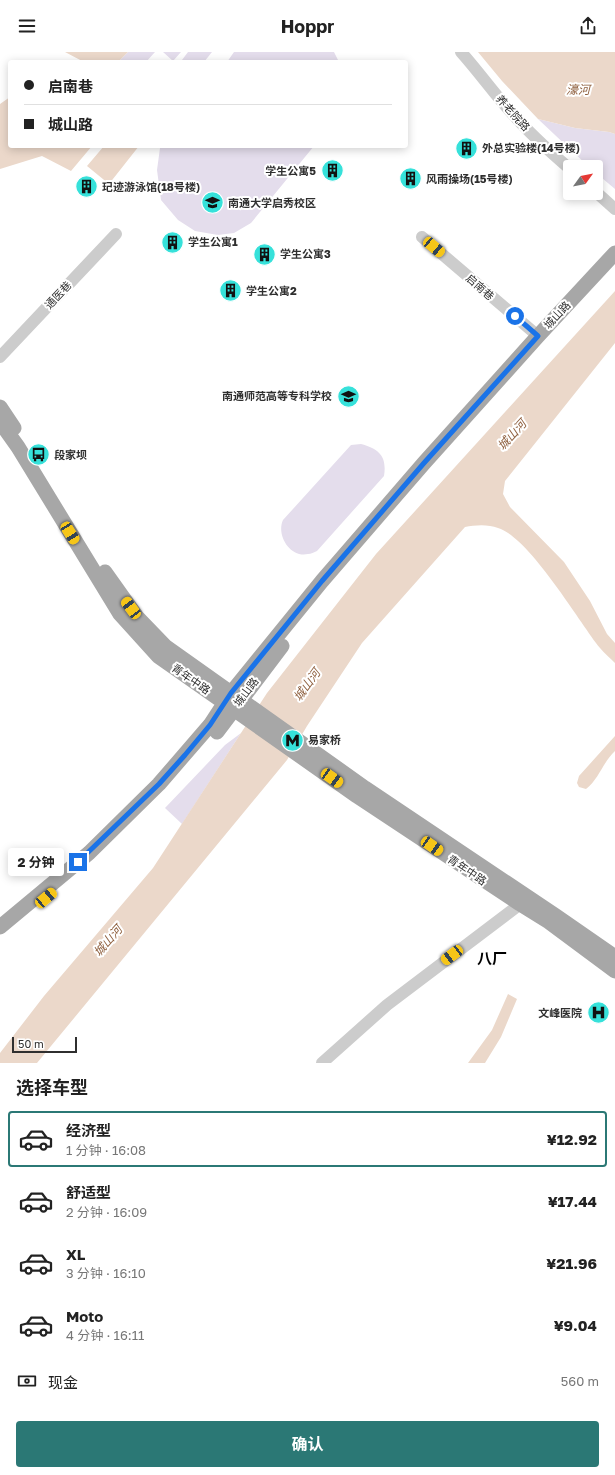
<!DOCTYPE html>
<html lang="zh">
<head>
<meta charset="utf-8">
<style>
	:root { --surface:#fff; --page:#f2f2f2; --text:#222; --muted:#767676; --line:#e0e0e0; --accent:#2b7875 }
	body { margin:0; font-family:"Golos Text","Noto Sans SC",sans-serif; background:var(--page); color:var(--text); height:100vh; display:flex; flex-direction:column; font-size:15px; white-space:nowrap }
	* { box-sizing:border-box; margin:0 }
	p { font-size:13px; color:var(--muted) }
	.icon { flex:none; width:22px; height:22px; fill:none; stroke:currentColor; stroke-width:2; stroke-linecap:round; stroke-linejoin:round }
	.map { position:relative; height:1011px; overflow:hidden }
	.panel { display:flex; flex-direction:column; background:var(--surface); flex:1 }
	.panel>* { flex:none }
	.banner { position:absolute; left:8px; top:8px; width:400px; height:88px; border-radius:4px; box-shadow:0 2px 10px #0003; display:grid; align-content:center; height:88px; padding:0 16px; background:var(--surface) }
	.needle { width:26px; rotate:57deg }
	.controls { position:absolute; left:563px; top:108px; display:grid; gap:8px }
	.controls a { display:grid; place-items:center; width:40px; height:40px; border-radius:4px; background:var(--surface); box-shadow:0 2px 10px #0003; font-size:20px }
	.scale { position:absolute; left:12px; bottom:10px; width:65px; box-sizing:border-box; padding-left:4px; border:2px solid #2f2f2f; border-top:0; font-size:11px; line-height:14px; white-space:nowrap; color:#2f2f2f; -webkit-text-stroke:3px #fff; paint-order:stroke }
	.end { position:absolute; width:18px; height:18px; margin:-9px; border:5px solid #1a73e8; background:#fff; box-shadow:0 0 0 2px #fff }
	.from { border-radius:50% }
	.bubble { position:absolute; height:28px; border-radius:4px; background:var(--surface); box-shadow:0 2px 10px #0003; font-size:13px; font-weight:700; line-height:28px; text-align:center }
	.car { position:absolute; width:12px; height:24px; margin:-12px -6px; border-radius:5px; box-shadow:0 0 3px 1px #0007; background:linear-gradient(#f5c518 24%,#345 0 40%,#f5c518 0 76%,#345 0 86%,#f5c518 0) }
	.banner b { display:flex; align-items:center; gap:14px; height:38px; font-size:15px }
	.banner b+b { border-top:1px solid var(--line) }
	.banner i { width:10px; height:10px; background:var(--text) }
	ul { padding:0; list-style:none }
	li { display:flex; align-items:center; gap:12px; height:56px; margin:0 8px 6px; padding:0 8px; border:2px solid transparent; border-radius:4px }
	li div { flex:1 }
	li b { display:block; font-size:15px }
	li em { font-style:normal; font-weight:700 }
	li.active { border-color:var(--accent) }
	li>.icon { width:36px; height:36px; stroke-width:1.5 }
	h2 { padding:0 16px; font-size:18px; line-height:48px }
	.pay { display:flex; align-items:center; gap:10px; height:44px; padding:0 16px; font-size:15px }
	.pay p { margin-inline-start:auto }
	.primary-button { display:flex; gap:8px; margin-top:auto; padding:8px 16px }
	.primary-button a { flex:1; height:46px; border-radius:4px; background:var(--accent); color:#fff; font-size:16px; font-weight:700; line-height:46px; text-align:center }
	header { display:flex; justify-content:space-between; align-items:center; height:52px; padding:0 16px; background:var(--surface); font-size:18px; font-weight:700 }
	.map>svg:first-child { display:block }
	.green { fill:#e4ddec }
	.water { fill:#ebd8ca }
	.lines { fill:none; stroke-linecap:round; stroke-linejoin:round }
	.minor { stroke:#ccc; stroke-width:12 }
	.major { stroke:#a7a7a7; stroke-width:15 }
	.route { stroke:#1a73e8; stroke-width:5 }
	.labels { text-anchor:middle; stroke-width:4; stroke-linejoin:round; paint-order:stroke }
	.street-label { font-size:11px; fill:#2f2f2f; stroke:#fff }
	.poi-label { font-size:11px; font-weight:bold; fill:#2f2f2f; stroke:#fff; text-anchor:start }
	.water-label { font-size:12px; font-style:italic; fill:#8f603f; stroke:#fff }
	.district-label { font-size:15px; font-weight:bold; fill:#000; stroke:#fff }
</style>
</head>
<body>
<header><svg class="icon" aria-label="menu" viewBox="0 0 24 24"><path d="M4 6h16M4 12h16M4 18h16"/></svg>Hoppr<svg class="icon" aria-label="share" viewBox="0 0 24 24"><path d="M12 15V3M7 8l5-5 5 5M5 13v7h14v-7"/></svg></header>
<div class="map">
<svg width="615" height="1011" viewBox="0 0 615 1011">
	<rect width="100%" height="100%" fill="#fff"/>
	<path class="green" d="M 128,0 L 155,0 L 146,10 L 118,10 Z
		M 163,0 L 181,0 L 173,9 Z
		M 188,0 L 212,0 L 204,10 L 185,10 L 182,8 Z
		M 234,0 L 334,0 L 339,10 L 227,10 Z
		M 538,67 L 575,76 L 609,80 L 615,82 L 615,137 L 596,121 L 596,115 L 589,115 Z
		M 162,94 L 314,94 L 251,171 L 234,181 L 218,183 L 195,179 L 178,168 L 161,148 L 157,118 L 160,96 Z
		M 361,392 C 380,397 387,405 384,424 L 317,499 C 314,500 311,502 308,502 C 290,506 276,483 283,468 L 351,393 Z
		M 241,681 L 182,772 L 165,756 L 225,693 Z"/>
	<path class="water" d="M 65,0 L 128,0 L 118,10 L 84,10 Z
		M 478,0 L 615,0 L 615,82 L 609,80 L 575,76 L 538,67 L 502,29 Z
		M 10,45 L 10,94 L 92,94 L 71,119 L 42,104 L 0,117 L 0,52 Z
		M 104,94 L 139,94 L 109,132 L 87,114 Z
		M 615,239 L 615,291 L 505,429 L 503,442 L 510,455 L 564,510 L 590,549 L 607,582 L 615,591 L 615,611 C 610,606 604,601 600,596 C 578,568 529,485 498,476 C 488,472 475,473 465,475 L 362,591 L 307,674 L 287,708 L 37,1011 L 0,1011 L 0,1001 L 44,944 L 153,816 L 267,641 L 376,502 Z
		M 615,684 L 615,699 C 603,710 599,727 586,737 L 579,735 L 577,731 L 579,724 Z
		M 508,942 L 517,947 L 501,985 L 485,1011 L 468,1011 L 492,978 Z"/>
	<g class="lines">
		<path class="minor" d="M 461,0 C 478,19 493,40 510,59 C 528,80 549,99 570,117
			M 596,140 L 615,157
			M 422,185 L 538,284
			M 0,305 L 116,182
			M 322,1011 L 387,953 L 527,847"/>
		<path class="major" d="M 0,355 L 14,376
			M 0,370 L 18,395 L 120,562 L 158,604 L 357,744 L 520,852 L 549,870 L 615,919
			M 105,520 L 137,565 L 165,594 L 365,736 L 556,864 L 615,905
			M 217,680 L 282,594
			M 0,875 L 89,801 L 159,732 L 210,673 L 231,641 L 322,529 L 424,411 L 538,284 L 615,201"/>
	</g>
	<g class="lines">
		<path class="route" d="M 78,810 L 159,732 L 185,703 L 210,673 L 231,641 L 322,529 L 424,411 L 538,284 L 515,264"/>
	</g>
	<defs>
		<symbol id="building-disc" viewBox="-11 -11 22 22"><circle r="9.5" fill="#36e1da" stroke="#fff"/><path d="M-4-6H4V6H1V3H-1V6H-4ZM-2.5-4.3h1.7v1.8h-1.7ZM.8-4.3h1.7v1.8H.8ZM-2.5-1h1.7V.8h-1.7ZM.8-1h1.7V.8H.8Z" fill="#111"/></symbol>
		<symbol id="school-disc" viewBox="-11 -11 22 22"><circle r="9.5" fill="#36e1da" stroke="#fff"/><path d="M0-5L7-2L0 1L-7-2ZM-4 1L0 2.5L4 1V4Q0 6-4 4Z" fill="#111"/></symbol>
		<symbol id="university-disc" viewBox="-11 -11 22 22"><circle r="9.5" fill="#36e1da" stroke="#fff"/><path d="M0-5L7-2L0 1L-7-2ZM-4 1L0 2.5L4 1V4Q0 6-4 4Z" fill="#111"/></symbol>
		<symbol id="bus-disc" viewBox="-11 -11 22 22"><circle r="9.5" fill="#36e1da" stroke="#fff"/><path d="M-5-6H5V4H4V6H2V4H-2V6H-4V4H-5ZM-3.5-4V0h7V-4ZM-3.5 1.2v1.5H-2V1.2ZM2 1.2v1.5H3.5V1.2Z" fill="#111"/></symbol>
		<symbol id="metro-disc" viewBox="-11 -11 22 22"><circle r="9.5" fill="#36e1da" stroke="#fff"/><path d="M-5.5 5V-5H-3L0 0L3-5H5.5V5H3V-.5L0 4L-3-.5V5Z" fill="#111"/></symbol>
		<symbol id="hospital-disc" viewBox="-11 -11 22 22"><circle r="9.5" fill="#36e1da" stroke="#fff"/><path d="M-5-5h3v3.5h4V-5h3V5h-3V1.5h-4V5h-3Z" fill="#111"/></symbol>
	</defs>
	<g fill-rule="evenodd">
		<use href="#building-disc" x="454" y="84" width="25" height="25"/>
		<use href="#building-disc" x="320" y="106" width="25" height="25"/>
		<use href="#building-disc" x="398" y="114" width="25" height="25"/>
		<use href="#building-disc" x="74" y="122" width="25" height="25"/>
		<use href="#school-disc" x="200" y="138" width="25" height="25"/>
		<use href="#building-disc" x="160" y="178" width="25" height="25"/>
		<use href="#building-disc" x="252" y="190" width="25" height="25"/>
		<use href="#building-disc" x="218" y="226" width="25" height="25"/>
		<use href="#university-disc" x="336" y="332" width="25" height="25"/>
		<use href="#bus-disc" x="26" y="390" width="25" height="25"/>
		<use href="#metro-disc" x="280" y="676" width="25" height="25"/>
		<use href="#hospital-disc" x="586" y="948" width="25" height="25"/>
	</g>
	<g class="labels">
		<g class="street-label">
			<text transform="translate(513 61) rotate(48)" y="4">养老院路</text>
			<text transform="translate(480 235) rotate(41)" y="4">启南巷</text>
			<text transform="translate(58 243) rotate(-47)" y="4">通医巷</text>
			<text transform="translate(557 263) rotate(-47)" y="4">城山路</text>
			<text transform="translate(191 627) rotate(35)" y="4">青年中路</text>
			<text transform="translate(246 640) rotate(-53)" y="4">城山路</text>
			<text transform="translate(467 818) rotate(34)" y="4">青年中路</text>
		</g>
		<g class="poi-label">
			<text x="482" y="100">外总实验楼(14号楼)</text>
			<text x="316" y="123" text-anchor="end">学生公寓5</text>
			<text x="426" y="131">风雨操场(15号楼)</text>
			<text x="102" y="139">玘迹游泳馆(18号楼)</text>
			<text x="228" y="155">南通大学启秀校区</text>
			<text x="188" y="194">学生公寓1</text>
			<text x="280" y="206">学生公寓3</text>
			<text x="246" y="243">学生公寓2</text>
			<text x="332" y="348" text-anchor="end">南通师范高等专科学校</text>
			<text x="54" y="407">段家坝</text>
			<text x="308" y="692">易家桥</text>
			<text x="582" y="965" text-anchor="end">文峰医院</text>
		</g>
		<g class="water-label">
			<text x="578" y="42">濠河</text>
			<text transform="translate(512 383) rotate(-48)" y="4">城山河</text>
			<text transform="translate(307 633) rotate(-54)" y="4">城山河</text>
			<text transform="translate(108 889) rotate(-49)" y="4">城山河</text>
		</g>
		<g class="district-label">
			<text x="492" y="912">八厂</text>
		</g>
	</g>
</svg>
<div class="controls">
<a><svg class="needle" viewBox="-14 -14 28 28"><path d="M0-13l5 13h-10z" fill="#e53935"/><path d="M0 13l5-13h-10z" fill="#767676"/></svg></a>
</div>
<div class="scale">50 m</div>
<i class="end from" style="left:515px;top:264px"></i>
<i class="end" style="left:78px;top:810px"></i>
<div class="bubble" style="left:8px;top:796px;width:56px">2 分钟</div>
<i class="car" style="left:434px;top:195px;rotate:130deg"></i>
<i class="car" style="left:70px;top:481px;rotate:148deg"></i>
<i class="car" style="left:131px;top:556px;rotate:323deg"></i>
<i class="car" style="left:332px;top:726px;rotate:125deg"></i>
<i class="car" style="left:432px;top:794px;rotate:124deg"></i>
<i class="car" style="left:46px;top:846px;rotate:50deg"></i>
<i class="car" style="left:452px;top:903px;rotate:233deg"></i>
<div class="banner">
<b><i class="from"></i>启南巷</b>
<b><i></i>城山路</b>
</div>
</div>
<section class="panel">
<h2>选择车型</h2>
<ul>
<li class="active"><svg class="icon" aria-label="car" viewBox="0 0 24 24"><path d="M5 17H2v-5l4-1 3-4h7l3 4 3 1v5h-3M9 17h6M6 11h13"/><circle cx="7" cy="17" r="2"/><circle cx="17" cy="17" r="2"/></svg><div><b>经济型</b><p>1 分钟 · 16:08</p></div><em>¥12.92</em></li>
<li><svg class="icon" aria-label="car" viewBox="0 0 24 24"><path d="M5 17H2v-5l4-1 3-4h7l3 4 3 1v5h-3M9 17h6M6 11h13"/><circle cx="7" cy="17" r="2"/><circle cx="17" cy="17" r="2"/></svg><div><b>舒适型</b><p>2 分钟 · 16:09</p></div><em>¥17.44</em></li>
<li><svg class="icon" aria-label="car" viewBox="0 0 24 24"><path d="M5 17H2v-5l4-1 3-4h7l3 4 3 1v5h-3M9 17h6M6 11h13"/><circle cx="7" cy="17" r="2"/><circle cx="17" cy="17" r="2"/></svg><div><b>XL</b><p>3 分钟 · 16:10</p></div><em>¥21.96</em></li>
<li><svg class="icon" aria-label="car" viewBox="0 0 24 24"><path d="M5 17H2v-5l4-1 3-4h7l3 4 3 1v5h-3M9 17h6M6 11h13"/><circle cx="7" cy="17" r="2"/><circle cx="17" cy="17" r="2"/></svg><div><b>Moto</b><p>4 分钟 · 16:11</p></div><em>¥9.04</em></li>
</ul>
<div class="pay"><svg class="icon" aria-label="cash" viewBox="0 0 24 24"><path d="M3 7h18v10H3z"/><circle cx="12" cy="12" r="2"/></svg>现金<p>560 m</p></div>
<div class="primary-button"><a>确认</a></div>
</section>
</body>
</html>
